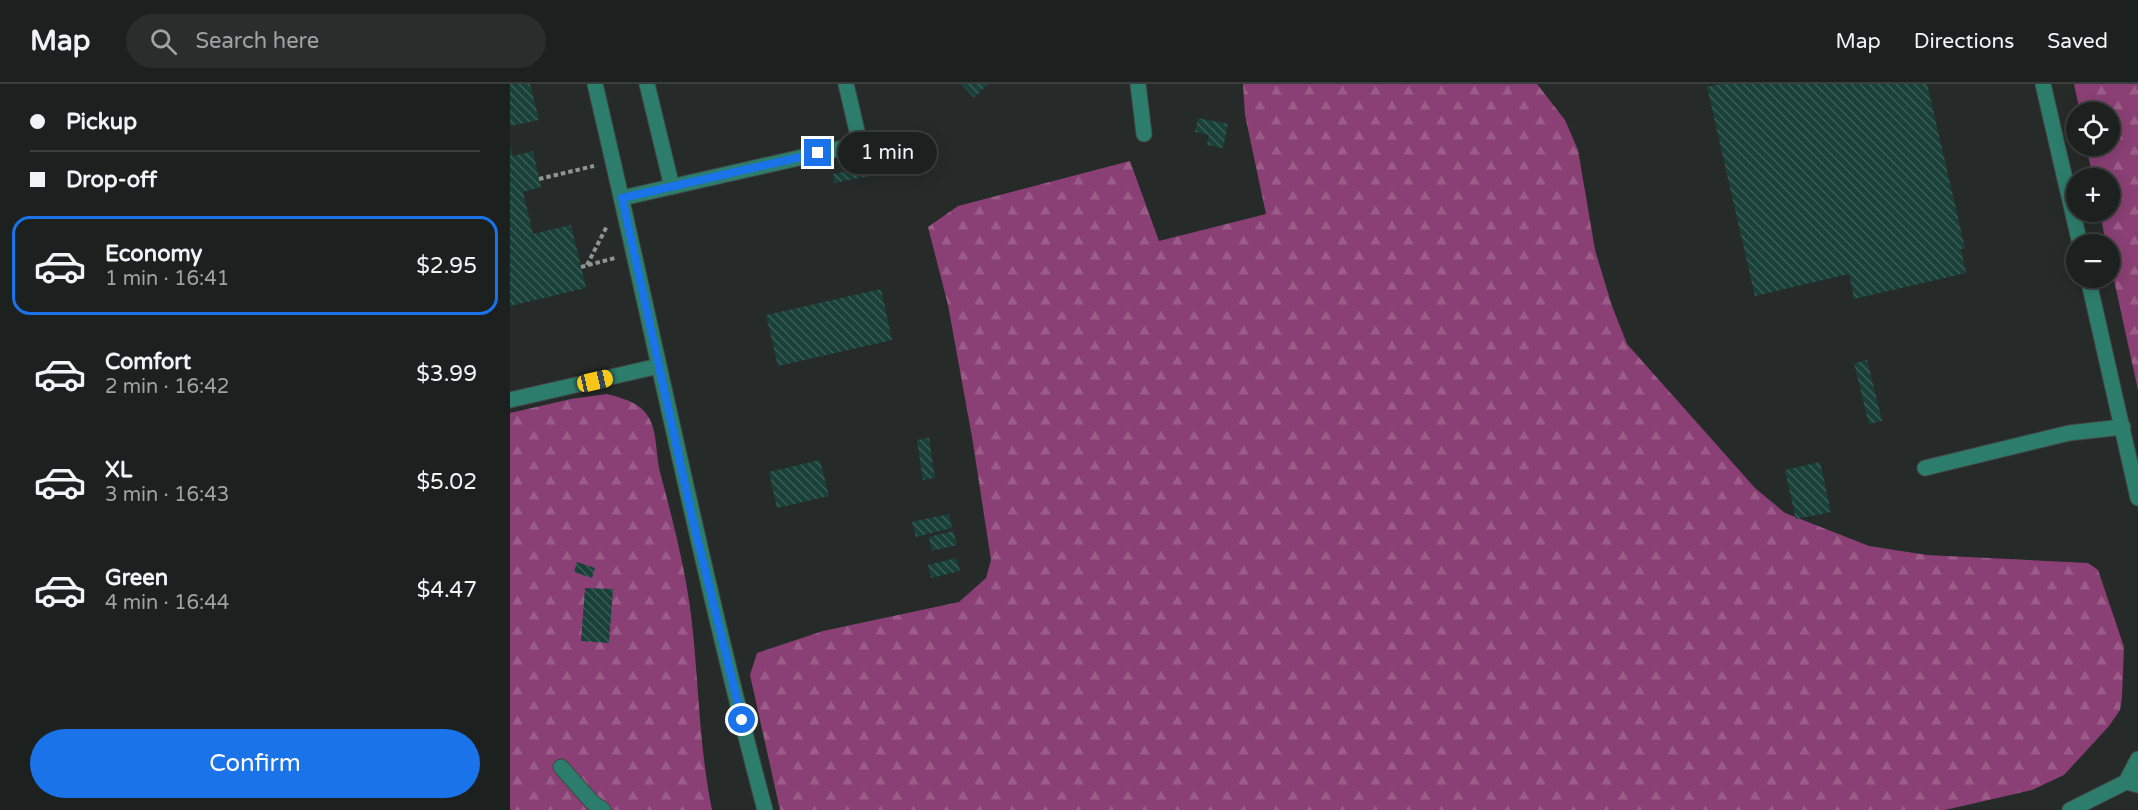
<!DOCTYPE html>
<html lang="en">
<head>
<meta charset="utf-8">
<style>
	:root { --surface:#1c201f; --page:#292d2c; --text:#f1f3f6; --muted:#a0a3a4; --line:#3a3e3d; --accent:#1a73e8 }
	body { margin:0; font-family:"Varela Round",sans-serif; background:var(--page); color:var(--text); height:100vh; display:flex; flex-direction:column; font-size:22px; white-space:nowrap }
	* { box-sizing:border-box; margin:0 }
	p { font-size:20px; color:var(--muted) }
	.icon { flex:none; width:33px; height:33px; fill:none; stroke:currentColor; stroke-width:2; stroke-linecap:round; stroke-linejoin:round }
	.map { position:relative; flex:1; overflow:hidden }
	.drawer { display:flex; flex-direction:column; background:var(--surface); width:510px }
	.drawer>* { flex:none }
	.hud { display:grid; align-content:center; height:132px; padding:0 30px; background:var(--surface) }
	.controls { position:absolute; left:1556px; top:18px; display:grid; gap:12px }
	.controls a { display:grid; place-items:center; width:54px; height:54px; border-radius:50%; background:var(--surface); box-shadow:0 3px 15px #0003,0 0 0 2px var(--line); font-size:30px }
	.end { position:absolute; width:27px; height:27px; margin:-14px; border:8px solid #1a73e8; background:#fff; box-shadow:0 0 0 3px #fff }
	.from { border-radius:50% }
	.bubble { position:absolute; height:42px; border-radius:21px; background:var(--surface); box-shadow:0 3px 15px #0003,0 0 0 2px var(--line); font-size:20px; font-weight:600; line-height:42px; text-align:center }
	.car { position:absolute; width:18px; height:36px; margin:-18px -9px; border-radius:8px; box-shadow:0 0 4px 2px #0007; background:linear-gradient(#f5c518 24%,#345 0 40%,#f5c518 0 76%,#345 0 86%,#f5c518 0) }
	.hud b { display:flex; align-items:center; gap:21px; height:57px; font-size:22px }
	.hud b+b { border-top:2px solid var(--line) }
	.hud i { width:15px; height:15px; background:var(--text) }
	ul { padding:0; list-style:none }
	li { display:flex; align-items:center; gap:18px; height:99px; margin:0 12px 9px; padding:0 18px; border:3px solid transparent; border-radius:18px }
	li div { flex:1 }
	li b { display:block; font-size:22px }
	li em { font-style:normal; font-weight:600 }
	li.current { border-color:var(--accent) }
	li>.icon { width:54px; height:54px; stroke-width:1.5 }
	.cta { display:flex; gap:12px; margin-top:auto; padding:12px 30px }
	.cta a { flex:1; height:69px; border-radius:36px; background:var(--accent); color:#fff; font-size:24px; font-weight:600; line-height:69px; text-align:center }
	header { display:flex; align-items:center; gap:36px; box-sizing:border-box; height:84px; padding:0 30px; background:var(--surface); border-bottom:2px solid var(--line) }
	header strong { font-size:28px }
	nav { display:flex; gap:33px; margin-inline-start:auto; font-size:21px }
	.search { width:420px; height:54px; background:var(--page); display:flex; align-items:center; gap:15px; box-sizing:border-box; padding:0 21px; border-radius:33px; color:var(--muted); font-size:22px }
	main { display:flex; flex:1; min-height:0 }
	.map>svg:first-child { display:block }
	.forest { fill:url(#forest-firs) }
	.building { fill:url(#building-back-hatch) }
	.lines { fill:none; stroke-linecap:round; stroke-linejoin:round }
	.minor-casing { stroke:#424745; stroke-width:17 }
	.path { stroke:#909493; stroke-width:4; stroke-dasharray:4.5 3; stroke-linecap:butt }
	.minor { stroke:#2d7d6d; stroke-width:15 }
	.route { stroke:#1a73e8; stroke-width:8 }
</style>
</head>
<body>
<header>
<strong>Map</strong>
<div class="search"><svg class="icon" aria-label="search" viewBox="0 0 24 24"><circle cx="10" cy="10" r="6"/><path d="M15 15l6 6"/></svg>Search here</div>
<nav><a>Map</a><a>Directions</a><a>Saved</a></nav>
</header>
<main>
<section class="drawer">
<div class="hud">
<b><i class="from"></i>Pickup</b>
<b><i></i>Drop-off</b>
</div>
<ul>
<li class="current"><svg class="icon" aria-label="car" viewBox="0 0 24 24"><path d="M5 17H2v-5l4-1 3-4h7l3 4 3 1v5h-3M9 17h6M6 11h13"/><circle cx="7" cy="17" r="2"/><circle cx="17" cy="17" r="2"/></svg><div><b>Economy</b><p>1 min · 16:41</p></div><em>$2.95</em></li>
<li><svg class="icon" aria-label="car" viewBox="0 0 24 24"><path d="M5 17H2v-5l4-1 3-4h7l3 4 3 1v5h-3M9 17h6M6 11h13"/><circle cx="7" cy="17" r="2"/><circle cx="17" cy="17" r="2"/></svg><div><b>Comfort</b><p>2 min · 16:42</p></div><em>$3.99</em></li>
<li><svg class="icon" aria-label="car" viewBox="0 0 24 24"><path d="M5 17H2v-5l4-1 3-4h7l3 4 3 1v5h-3M9 17h6M6 11h13"/><circle cx="7" cy="17" r="2"/><circle cx="17" cy="17" r="2"/></svg><div><b>XL</b><p>3 min · 16:43</p></div><em>$5.02</em></li>
<li><svg class="icon" aria-label="car" viewBox="0 0 24 24"><path d="M5 17H2v-5l4-1 3-4h7l3 4 3 1v5h-3M9 17h6M6 11h13"/><circle cx="7" cy="17" r="2"/><circle cx="17" cy="17" r="2"/></svg><div><b>Green</b><p>4 min · 16:44</p></div><em>$4.47</em></li>
</ul>
<div class="cta"><a>Confirm</a></div>
</section>
<div class="map">
<svg width="1628" height="726" viewBox="0 0 1628 726">
	<defs>
		<pattern id="forest-firs" width="22" height="20" patternUnits="userSpaceOnUse" patternTransform="scale(1.5)"><rect width="22" height="20" fill="#8a4074"/><path d="M5 1l3.5 6h-7zM16 11l3.5 6h-7z" fill="#9b5c88"/></pattern>
		<pattern id="building-back-hatch" width="6" height="6" patternUnits="userSpaceOnUse" patternTransform="scale(1.5)"><rect width="6" height="6" fill="#194139"/><path d="M-1 5l2 2M0 0l6 6M5-1l2 2" fill="none" stroke="#3b5d56"/></pattern>
	</defs>
	<rect width="100%" height="100%" fill="#262b29"/>
	<path class="forest" d="M 733,0 L 1027,0 L 1055,36 L 1068,66 L 1085,166 L 1102,222 L 1117,260 L 1245,404 L 1275,429 L 1359,462 L 1417,471 L 1578,479 L 1588,486 L 1614,563 L 1612,613 L 1610,626 L 1599,642 L 1554,691 L 1522,706 L 1435,726 L 270,726 L 240,591 L 247,569 L 313,547 L 449,518 L 476,494 L 481,476 L 462,353 L 438,221 L 418,143 L 448,122 L 620,77 L 649,157 L 756,130 L 735,31 Z
		M 1564,0 L 1628,0 L 1628,306 L 1599,173 L 1599,160 L 1596,160 L 1590,128 L 1599,128 L 1599,94 L 1583,94 L 1576,62 L 1599,62 L 1599,28 L 1570,28 Z
		M 97,310 C 115,315 133,319 141,338 C 147,351 146,373 150,388 C 164,441 178,494 183,549 C 189,608 190,668 202,726 L 0,726 L 0,329 L 61,315 Z"/>
	<path class="building" d="M 0,0 L 20,0 L 29,36 L 0,42 Z
		M 451,0 L 478,0 L 464,14 Z
		M 1210,0 L 1417,0 L 1455,164 L 1451,165 L 1456,189 L 1344,215 L 1339,190 L 1245,212 L 1197,3 Z
		M 688,34 L 718,40 L 713,64 L 697,61 L 699,51 L 685,48 Z
		M 0,62 L 3,72 L 23,67 L 31,103 L 13,108 L 23,150 L 61,141 L 76,204 L 0,222 Z
		M 363,82 L 365,91 L 324,99 L 323,90 Z
		M 371,205 L 382,256 L 268,282 L 256,231 Z
		M 1357,276 L 1372,337 L 1359,340 L 1344,279 Z
		M 419,354 L 425,394 L 413,396 L 407,356 Z
		M 310,376 L 319,412 L 267,424 L 259,388 Z
		M 1310,378 L 1321,428 L 1286,435 L 1275,386 Z
		M 439,430 L 442,444 L 406,453 L 402,438 Z
		M 443,447 L 447,461 L 422,467 L 419,453 Z
		M 446,474 L 450,487 L 421,494 L 418,481 Z
		M 67,478 L 85,484 L 82,494 L 64,488 Z
		M 75,504 L 103,505 L 99,559 L 71,557 Z"/>
	<g class="lines">
		<defs>
			<path id="minor" d="M 85,0 C 142,242 191,486 255,726
				M 137,0 L 162,103
				M 628,0 L 634,50
				M 1533,0 L 1570,160
				M 112,114 L 350,60 L 336,0
				M 1578,194 L 1628,414
				M 0,316 L 149,282
				M 1415,384 L 1559,349 L 1613,343
				M 51,683 L 82,718 L 93,726
				M 1616,698 L 1628,675
				M 1560,726 L 1616,698 L 1628,701"/>
		</defs>
		<use href="#minor" class="minor-casing"/>
		<path class="path" d="M 29,95 L 84,82
			M 77,181 L 97,142
			M 71,183 L 105,174"/>
		<use href="#minor" class="minor"/>
	</g>
	<g class="lines">
		<path class="route" d="M 232,636 L 182,433 L 112,114 L 308,69"/>
	</g>
</svg>
<div class="controls">
<a><svg class="icon" aria-label="locate" viewBox="0 0 24 24"><circle cx="12" cy="12" r="6"/><path d="M12 2v4M12 18v4M2 12h4M18 12h4"/></svg></a>
<a>+</a>
<a>−</a>
</div>
<i class="end from" style="left:232px;top:636px"></i>
<i class="end" style="left:308px;top:69px"></i>
<div class="bubble" style="left:328px;top:48px;width:99px">1 min</div>
<i class="car" style="left:85px;top:297px;rotate:77deg"></i>
</div>
</main>
</body>
</html>
